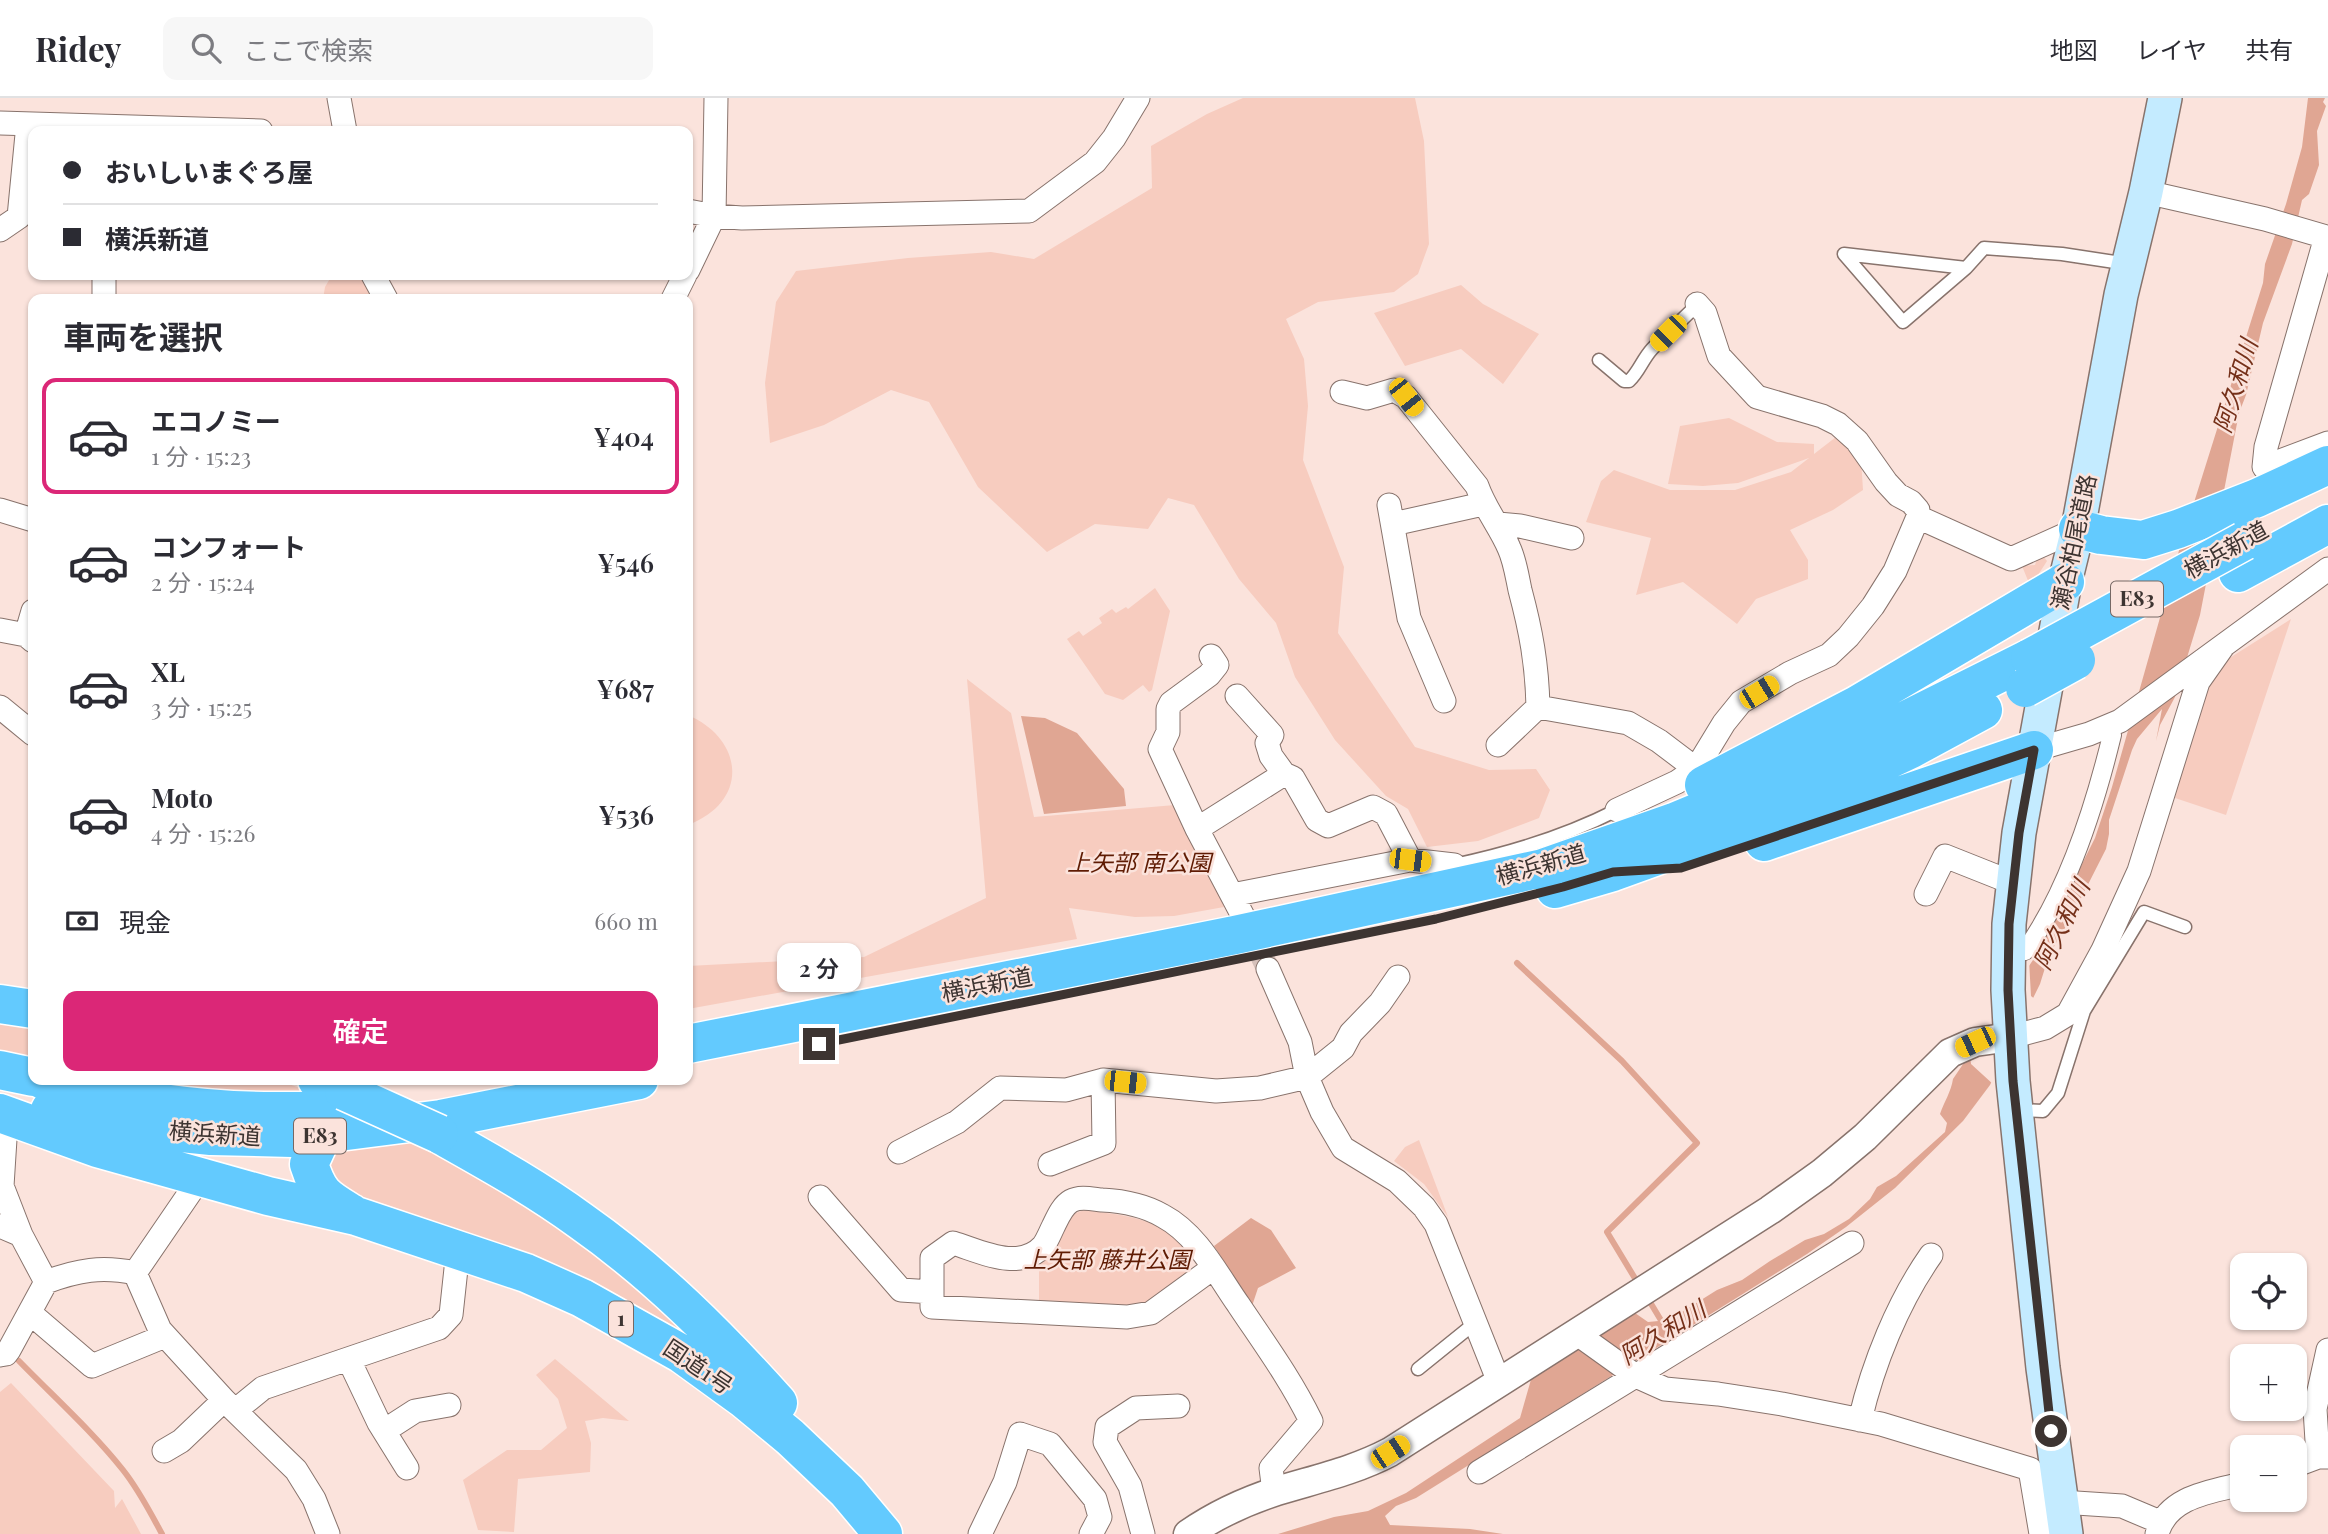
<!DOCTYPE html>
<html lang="ja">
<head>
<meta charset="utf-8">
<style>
	:root { --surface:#fff; --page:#f7f7f7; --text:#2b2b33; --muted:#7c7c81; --line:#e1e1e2; --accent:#db2777 }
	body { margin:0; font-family:"Playfair Display","Noto Sans JP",serif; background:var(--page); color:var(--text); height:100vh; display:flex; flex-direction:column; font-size:26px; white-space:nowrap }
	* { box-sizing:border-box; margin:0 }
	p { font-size:23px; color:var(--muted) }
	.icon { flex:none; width:38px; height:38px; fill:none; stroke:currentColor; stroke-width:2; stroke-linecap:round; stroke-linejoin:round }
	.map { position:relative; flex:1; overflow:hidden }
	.panel { position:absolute; left:28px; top:196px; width:665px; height:791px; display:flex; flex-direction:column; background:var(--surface); border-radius:14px; box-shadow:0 2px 5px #0004 }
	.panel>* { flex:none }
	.banner { position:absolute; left:28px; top:28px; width:665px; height:154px; border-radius:14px; box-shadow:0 2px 5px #0004; display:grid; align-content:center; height:154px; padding:0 35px; background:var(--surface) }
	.controls { position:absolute; left:2230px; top:1155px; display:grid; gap:14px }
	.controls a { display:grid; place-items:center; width:77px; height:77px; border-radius:14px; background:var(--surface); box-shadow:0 2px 5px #0004; font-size:35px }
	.end { position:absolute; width:32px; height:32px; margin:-16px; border:9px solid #3d3431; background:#fff; box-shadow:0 0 0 4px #fff }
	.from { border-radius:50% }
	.bubble { position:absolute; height:49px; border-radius:14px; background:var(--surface); box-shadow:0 2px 5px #0004; font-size:23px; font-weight:600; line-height:49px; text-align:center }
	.car { position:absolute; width:21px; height:42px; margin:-21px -10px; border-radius:9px; box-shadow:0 0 5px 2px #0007; background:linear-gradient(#f5c518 24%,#345 0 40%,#f5c518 0 76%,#345 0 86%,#f5c518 0) }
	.banner b { display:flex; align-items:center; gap:24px; height:66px; font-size:26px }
	.banner b+b { border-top:2px solid var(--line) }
	.banner i { width:18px; height:18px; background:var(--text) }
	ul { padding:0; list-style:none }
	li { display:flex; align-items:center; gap:21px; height:116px; margin:0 14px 10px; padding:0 21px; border:4px solid transparent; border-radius:14px }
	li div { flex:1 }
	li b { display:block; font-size:26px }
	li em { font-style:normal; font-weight:600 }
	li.selected { border-color:var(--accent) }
	li>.icon { width:63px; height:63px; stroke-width:1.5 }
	h2 { padding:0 35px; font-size:32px; line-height:84px }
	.pay { display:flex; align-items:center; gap:18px; height:77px; padding:0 35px; font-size:26px }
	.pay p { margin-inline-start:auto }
	.primary-button { display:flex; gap:14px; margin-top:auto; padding:14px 35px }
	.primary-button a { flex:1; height:80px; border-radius:14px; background:var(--accent); color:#fff; font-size:28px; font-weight:600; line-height:80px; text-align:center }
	header { display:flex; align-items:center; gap:42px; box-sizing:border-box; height:98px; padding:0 35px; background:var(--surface); border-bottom:2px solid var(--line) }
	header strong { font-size:33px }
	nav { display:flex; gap:38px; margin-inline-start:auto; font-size:24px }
	.search { width:490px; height:63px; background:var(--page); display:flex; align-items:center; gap:18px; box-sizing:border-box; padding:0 24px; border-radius:14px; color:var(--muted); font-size:26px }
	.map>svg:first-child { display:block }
	.green { fill:#f7ccbf }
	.water { fill:#e0a693 }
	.pier { fill:#fbe3dc }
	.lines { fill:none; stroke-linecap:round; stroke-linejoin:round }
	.stream { stroke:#e0a693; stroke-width:6 }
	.minor-tunnel { stroke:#d5c0ba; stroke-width:23; stroke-dasharray:23 11; stroke-linecap:butt }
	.service-casing { stroke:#88736c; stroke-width:15 }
	.pedestrian-casing { stroke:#88736c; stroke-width:20 }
	.minor-casing { stroke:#88736c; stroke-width:25 }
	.tertiary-casing { stroke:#88736c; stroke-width:31 }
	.secondary-casing { stroke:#88736c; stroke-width:36 }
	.trunk-casing { stroke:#fff; stroke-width:41 }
	.service { stroke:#fff; stroke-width:12 }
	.pedestrian { stroke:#fff; stroke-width:18 }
	.minor { stroke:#fff; stroke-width:23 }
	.tertiary { stroke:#fff; stroke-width:28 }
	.secondary { stroke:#c4ebff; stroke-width:33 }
	.trunk { stroke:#63cafe; stroke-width:38 }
	.trunk-bridge-casing { stroke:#fff; stroke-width:41; stroke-linecap:butt }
	.trunk-bridge { stroke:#63cafe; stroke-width:38 }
	.route { stroke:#3d3431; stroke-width:9 }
	.labels { text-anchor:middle; stroke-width:5; stroke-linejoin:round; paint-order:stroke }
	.shield { fill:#fbe3dc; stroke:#766864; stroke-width:2 }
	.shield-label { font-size:21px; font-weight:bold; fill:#3d3431 }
	.street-label { font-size:23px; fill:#3d3431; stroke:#fbe3dc }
	.park-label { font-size:23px; font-style:italic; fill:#5f1b03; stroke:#fbe3dc }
	.water-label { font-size:24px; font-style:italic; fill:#753019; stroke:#fbe3dc }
</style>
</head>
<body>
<header>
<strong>Ridey</strong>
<div class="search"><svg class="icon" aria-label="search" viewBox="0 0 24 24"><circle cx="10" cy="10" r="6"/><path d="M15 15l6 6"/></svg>ここで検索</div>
<nav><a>地図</a><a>レイヤ</a><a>共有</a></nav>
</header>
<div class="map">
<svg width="2328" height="1436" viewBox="0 0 2328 1436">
	<rect width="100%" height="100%" fill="#fbe3dc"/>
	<path class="green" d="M 1243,0 L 1415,0 L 1424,43 L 1429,146 L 1418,176 L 1394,194 L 1318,204 L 1286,221 L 1304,261 L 1308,308 L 1303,362 L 1344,469 L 1338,535 L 1415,649 L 1489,672 L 1536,671 L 1550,692 L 1539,720 L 1478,743 L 1427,749 L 1408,711 L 1386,698 L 1335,642 L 1295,579 L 1276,525 L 1239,481 L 1194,407 L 1168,400 L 1148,431 L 1095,426 L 1047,454 L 978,389 L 929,304 L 891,292 L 824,327 L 770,345 L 765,285 L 776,204 L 796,173 L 908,160 L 991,154 L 1034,161 L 1152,90 L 1151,48 L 1207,16 Z
		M 332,177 L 365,177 L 368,194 L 374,201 L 323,201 L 325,189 Z
		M 1461,187 L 1483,206 L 1539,236 L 1503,286 L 1461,251 L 1405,268 L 1374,215 Z
		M 1729,320 L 1777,344 L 1814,346 L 1814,356 L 1836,339 L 1861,361 L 1863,392 L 1833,412 L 1790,432 L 1808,462 L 1808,481 L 1756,501 L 1737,526 L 1683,484 L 1636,497 L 1651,440 L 1586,424 L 1601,383 L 1614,372 L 1670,392 L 1735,392 L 1791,374 L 1809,360 L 1738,385 L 1703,388 L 1668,386 L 1680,328 Z
		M 2043,458 L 2047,463 L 2038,477 L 2029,485 L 2022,468 L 2035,467 L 2037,461 Z
		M 1155,490 L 1170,513 L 1152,592 L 1149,594 L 1143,587 L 1123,602 L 1105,596 L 1067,541 L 1079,533 L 1083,538 L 1102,525 L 1099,520 L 1112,511 L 1116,515 L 1126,509 L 1128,511 Z
		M 2291,521 L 2226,717 L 2169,698 L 2208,585 L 2228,561 Z
		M 967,581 L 1011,615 L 1034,719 L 1175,707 L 1216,786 L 1224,809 L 1174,818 L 1135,819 L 1069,810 L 1077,841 L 688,911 L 688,868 L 864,859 L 986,800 Z
		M 688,617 C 745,642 749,704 688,727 Z
		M 0,921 L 33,926 L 33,972 L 0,962 Z
		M 88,982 L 277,982 L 326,999 L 320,1004 Z
		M 1419,1042 L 1448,1119 L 1424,1086 L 1394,1063 L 1405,1049 Z
		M 418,1043 L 519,1101 L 678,1217 L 687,1237 L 336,1090 L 330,1068 L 335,1056 L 346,1048 Z
		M 1084,1112 C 1113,1116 1145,1118 1170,1135 C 1178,1141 1186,1152 1193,1159 L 1190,1174 L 1150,1204 L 1138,1208 L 1039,1204 L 1039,1167 L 1058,1145 L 1073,1116 Z
		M 555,1261 L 629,1323 L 603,1320 L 585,1323 L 591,1345 L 590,1374 L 518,1381 L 514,1434 L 478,1432 L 463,1382 L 507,1352 L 541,1352 L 567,1330 L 558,1301 L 536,1277 Z
		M 11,1285 L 114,1393 L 115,1410 L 122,1401 L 141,1436 L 0,1436 L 0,1294 Z"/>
	<path class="water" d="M 2308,0 L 2325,0 L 2323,4 L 2326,8 L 2317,33 L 2319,67 L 2309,96 L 2302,102 L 2292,146 L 2263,225 L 2246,297 L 2239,315 L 2200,517 L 2175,599 L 2160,627 L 2156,643 L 2162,611 L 2137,641 L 2132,652 L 2109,722 L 2109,736 L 2106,751 L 2070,822 L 2049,857 L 2040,886 L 1990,987 L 1963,1023 L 1895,1090 L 1846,1129 L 1807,1156 L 1416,1400 L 1396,1408 L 1385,1418 L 1390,1427 L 1470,1431 L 1503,1436 L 1278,1436 L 1334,1419 L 1368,1413 L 1406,1395 L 1520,1320 L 1532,1278 L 1625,1220 L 1635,1215 L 1648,1224 L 1669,1222 L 1717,1192 L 1742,1182 L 1770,1163 L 1805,1142 L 1824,1136 L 1849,1121 L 1870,1101 L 1877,1089 L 1896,1078 L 1945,1034 L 1947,1025 L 1940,1016 C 1944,1004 1951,994 1953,981 L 2037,856 L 2095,740 L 2112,689 L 2180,449 L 2263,185 L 2265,166 L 2286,106 L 2302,49 Z
		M 1021,618 L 1045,620 L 1077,635 L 1124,691 L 1126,708 L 1044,716 Z
		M 1251,1120 L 1271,1132 L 1296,1170 L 1258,1190 L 1252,1208 L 1214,1148 Z"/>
	<path class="pier" d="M 2029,862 L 2031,898 L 2036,902 L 1994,987 L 1971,966 L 1969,951 Z"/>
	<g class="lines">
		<path class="stream" d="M 1517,865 L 1622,963 L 1697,1045 L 1607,1134 L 1639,1187
			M 1647,1199 L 1662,1224
			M 19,1263 C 54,1299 92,1333 123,1372 C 139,1392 150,1414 162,1436"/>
		<path class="minor-tunnel" d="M 1245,823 L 1268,871"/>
		<defs>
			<path id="service" d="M 1966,170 L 1903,224 L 1844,156 L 1966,170 L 1984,150 L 2062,156 L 2128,166
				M 1599,262 L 1624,283 L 1629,283 C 1639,274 1642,262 1652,251 C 1666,236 1682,222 1697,207
				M 1454,767 C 1511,755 1564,739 1617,712
				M 2017,1012 L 2043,1013 L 2058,995 L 2084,913 L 2144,814 L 2185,829
				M 1418,1271 L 1475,1225"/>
			<path id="pedestrian" d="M 2025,853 C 2067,795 2095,707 2112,637"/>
			<path id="minor" d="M 339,0 L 345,33
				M 0,25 L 261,33
				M 2146,94 L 2265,121 L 2326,139 L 2266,349 L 2264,369 L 2328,345
				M 688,113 L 714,118 L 742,120 L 1029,113 L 1095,64 L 1114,40 L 1138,0
				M 0,132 L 19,119 L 28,26
				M 688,172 L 714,118 L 716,0
				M 373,177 L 386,201
				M 104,201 L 104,177
				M 673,201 L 685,177
				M 1697,206 L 1705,215 L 1719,258 L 1757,299 L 1822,318 L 1838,326 L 1857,343 L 1886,384 L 1898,397 L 1911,404 L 1918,412 L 1918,419 L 2011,461 L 2078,431
				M 1342,294 L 1367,300 L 1394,292 L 1406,299 L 1477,388 C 1485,411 1500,429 1509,450 C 1515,463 1517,478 1520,492 C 1531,533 1537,566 1538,609 L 1628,625 L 1659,643 L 1696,671 L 1724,625 L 1741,604 L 1790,575 L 1829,557 L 1848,539 L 1873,508 L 1895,473 L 1918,419
				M 1389,407 L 1409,520 L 1444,603
				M 0,412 L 33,422
				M 1393,426 L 1483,406
				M 1498,426 L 1520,428 L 1572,440
				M 33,513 L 26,537 L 33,543
				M 0,532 L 26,537
				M 1211,558 L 1217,567 L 1209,577 L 1171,605 L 1168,611 L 1168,634 L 1160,651 L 1197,731 L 1244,820
				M 1237,598 L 1272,637 L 1267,645 L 1271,658 L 1284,676 L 1293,680 L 1317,722 L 1328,728 L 1373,709 L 1386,716 L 1410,762
				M 0,609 L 33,636
				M 1498,647 L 1538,609
				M 2034,652 L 2089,636 L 2120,623 L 2328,471
				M 1617,712 L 1677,684 L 1696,671
				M 1197,731 L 1284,676
				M 1926,796 L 1945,758 L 2013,785
				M 1232,797 L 1410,762 L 1454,767
				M 1268,871 L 1300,944 L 1307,979 L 1322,1014 L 1343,1050 L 1397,1083 L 1424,1109 L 1436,1126 L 1499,1284
				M 2011,939 L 2045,930 L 2068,916 L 2103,852 L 2139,773 L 2198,584 L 2224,547
				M 5,1041 L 2,1088 L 21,1137
				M 899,1054 L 957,1024 L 1000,990 L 1066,992 L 1103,982 L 1216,993 L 1260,990 L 1307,979 L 1343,950 L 1351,935 L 1380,905 L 1398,879
				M 1050,1066 L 1104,1045 L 1103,982
				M 820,1099 L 901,1192 L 932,1194
				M 0,1128 L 21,1137 L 46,1184
				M 1213,1170 L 1151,1215 L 1127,1219 L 932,1209 L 932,1160 L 953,1145 C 980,1153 1019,1174 1043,1148 C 1047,1143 1050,1135 1053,1129 C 1057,1121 1062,1108 1071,1103 C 1080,1098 1092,1101 1102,1102 C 1122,1103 1146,1108 1163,1118 C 1197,1136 1217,1176 1238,1206 C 1264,1245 1290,1280 1311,1323 L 1271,1370 L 1274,1394
				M 135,1175 L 200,1080
				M 30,1215 L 92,1268 L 165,1238
				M 1576,1235 L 1636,1278 L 1665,1291 L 1718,1296 L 1782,1306 L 1881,1326 L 2030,1371 L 2041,1436
				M 0,1257 L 6,1256 L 9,1252 L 46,1184 C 78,1172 102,1168 135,1175 L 160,1232 L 224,1302 L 296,1372 L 314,1401 L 328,1436
				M 349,1262 L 379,1325 L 407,1370
				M 236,1312 L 263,1290 L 439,1230 L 451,1217 L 458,1152
				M 1860,1322 C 1873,1266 1898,1204 1931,1157
				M 384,1333 L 415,1313 L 449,1307
				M 164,1353 L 181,1343 L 224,1302
				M 2318,1359 L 2315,1311 L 2328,1252
				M 2294,1368 L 2318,1359 L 2328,1359
				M 1479,1374 L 1852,1145
				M 2061,1404 L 2122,1408 L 2160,1424
				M 980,1436 L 1005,1384 L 1020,1336 L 1050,1346 L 1095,1401 L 1100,1419 L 1091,1436
				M 1143,1436 L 1130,1388 L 1105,1344 L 1107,1329 L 1136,1310 L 1178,1308
				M 2157,1436 C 2167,1399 2209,1394 2242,1386"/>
			<path id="tertiary" d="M 1188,1436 C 1214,1418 1246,1403 1277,1393 C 1316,1381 1354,1373 1390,1354 L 1770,1112 L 1822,1075 L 1865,1039 L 1950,955 L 1975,944 L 2011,939"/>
			<path id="secondary" d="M 2066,1436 L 2043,1270 L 2013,983 L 2008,892 L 2009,826 L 2019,735 L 2065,484 L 2078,431 L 2121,197 L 2146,94 L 2165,0"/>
			<path id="trunk" d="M 2078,431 L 2101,437 L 2143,442 L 2178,431 L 2257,400 L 2328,367
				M 2238,475 L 2328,426
				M 1704,687 L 1857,607 L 2065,484
				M 1764,744 L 2034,652
				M 1555,791 L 1613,774 L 1776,715 L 1911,651 L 1983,612
				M 0,906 L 33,911
				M 688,946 L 1235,837 L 1543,770 L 1674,724 L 1840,655 L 2030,560
				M 0,972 L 33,979
				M 43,982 C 124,1001 200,1014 284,1013 C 306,1013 328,1013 349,1010
				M 317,982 L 344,993
				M 50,1012 L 153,1032 L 211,1038 L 292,1040 L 441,1021 L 639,982
				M 0,1015 L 97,1050 L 268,1098 L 356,1118 L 526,1175 L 582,1200 L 682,1256 L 744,1301 L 790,1339 L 847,1393 L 883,1436
				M 439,1036 C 487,1063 536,1090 581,1123 C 655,1175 718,1238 778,1305
				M 322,1038 L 309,1066 C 319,1097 325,1099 351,1115"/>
		</defs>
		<use href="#service" class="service-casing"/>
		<use href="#pedestrian" class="pedestrian-casing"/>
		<use href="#minor" class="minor-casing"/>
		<use href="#tertiary" class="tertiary-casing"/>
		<use href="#secondary" class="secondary-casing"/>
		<use href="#trunk" class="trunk-casing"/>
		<use href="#service" class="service"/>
		<use href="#pedestrian" class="pedestrian"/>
		<use href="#minor" class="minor"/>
		<use href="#tertiary" class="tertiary"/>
		<use href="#secondary" class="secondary"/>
		<use href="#trunk" class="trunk"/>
		<defs>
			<path id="trunk-bridge" d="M 2030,560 L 2244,443
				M 2025,590 L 2076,562
				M 344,993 L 439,1036"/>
		</defs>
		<use href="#trunk-bridge" class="trunk-bridge-casing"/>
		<use href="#trunk-bridge" class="trunk-bridge"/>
	</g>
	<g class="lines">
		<path class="route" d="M 819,946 L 1436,821 L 1563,789 L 1613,774 L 1681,770 L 2034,652 L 2019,735 L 2009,826 L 2008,892 L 2013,983 L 2051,1333"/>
	</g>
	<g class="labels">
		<g class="shield">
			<rect x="2111" y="483.5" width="52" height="35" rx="5"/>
			<rect x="294" y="1020.5" width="52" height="35" rx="5"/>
			<rect x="609" y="1203.5" width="24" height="35" rx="5"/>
		</g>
		<g class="shield-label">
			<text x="2137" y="508">E83</text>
			<text x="320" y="1045">E83</text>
			<text x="621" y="1228">1</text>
		</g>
		<g class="street-label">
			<text transform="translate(2074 444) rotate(-78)" y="8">瀬谷柏尾道路</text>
			<text transform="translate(2226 452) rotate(-29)" y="8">横浜新道</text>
			<text transform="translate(1541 767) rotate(-16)" y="8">横浜新道</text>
			<text transform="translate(987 887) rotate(-11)" y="8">横浜新道</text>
			<text transform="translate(215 1036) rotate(4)" y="8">横浜新道</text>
			<text transform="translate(698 1269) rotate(34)" y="8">国道1号</text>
		</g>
		<g class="park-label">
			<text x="1139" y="773">上矢部 南公園</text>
			<text x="1107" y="1170">上矢部 藤井公園</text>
		</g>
		<g class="water-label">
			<text transform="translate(2236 288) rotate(-73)" y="8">阿久和川</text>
			<text transform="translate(2062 827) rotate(-64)" y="8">阿久和川</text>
			<text transform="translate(1663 1235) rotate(-32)" y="8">阿久和川</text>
		</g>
	</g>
</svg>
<div class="controls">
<a><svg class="icon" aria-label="locate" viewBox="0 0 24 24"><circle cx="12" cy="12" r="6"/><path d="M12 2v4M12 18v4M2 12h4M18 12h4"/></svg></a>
<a>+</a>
<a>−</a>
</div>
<i class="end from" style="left:2051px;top:1333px"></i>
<i class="end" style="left:819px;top:946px"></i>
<div class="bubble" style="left:777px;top:845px;width:84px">2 分</div>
<i class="car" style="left:1668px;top:235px;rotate:225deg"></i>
<i class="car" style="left:1406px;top:299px;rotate:142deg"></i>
<i class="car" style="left:1759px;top:594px;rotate:59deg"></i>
<i class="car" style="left:1410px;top:762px;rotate:97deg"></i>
<i class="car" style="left:1975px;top:944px;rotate:245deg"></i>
<i class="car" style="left:1125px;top:984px;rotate:96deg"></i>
<i class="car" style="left:1390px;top:1354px;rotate:57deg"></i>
<div class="banner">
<b><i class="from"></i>おいしいまぐろ屋</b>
<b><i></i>横浜新道</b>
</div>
<section class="panel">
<h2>車両を選択</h2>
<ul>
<li class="selected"><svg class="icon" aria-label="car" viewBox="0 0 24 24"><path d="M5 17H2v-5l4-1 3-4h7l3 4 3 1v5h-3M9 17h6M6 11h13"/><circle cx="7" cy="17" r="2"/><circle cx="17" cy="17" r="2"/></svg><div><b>エコノミー</b><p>1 分 · 15:23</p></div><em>¥404</em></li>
<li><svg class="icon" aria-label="car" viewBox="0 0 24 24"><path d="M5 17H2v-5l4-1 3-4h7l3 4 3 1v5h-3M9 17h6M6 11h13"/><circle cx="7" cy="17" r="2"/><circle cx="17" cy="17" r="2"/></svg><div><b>コンフォート</b><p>2 分 · 15:24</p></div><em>¥546</em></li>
<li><svg class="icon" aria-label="car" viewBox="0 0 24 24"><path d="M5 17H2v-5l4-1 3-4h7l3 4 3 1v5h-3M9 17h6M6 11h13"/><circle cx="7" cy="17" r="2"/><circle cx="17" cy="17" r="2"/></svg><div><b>XL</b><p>3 分 · 15:25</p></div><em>¥687</em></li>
<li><svg class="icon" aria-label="car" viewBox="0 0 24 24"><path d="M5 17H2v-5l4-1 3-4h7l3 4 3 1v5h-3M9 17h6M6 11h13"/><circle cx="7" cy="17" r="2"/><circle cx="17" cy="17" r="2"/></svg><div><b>Moto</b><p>4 分 · 15:26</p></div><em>¥536</em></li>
</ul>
<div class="pay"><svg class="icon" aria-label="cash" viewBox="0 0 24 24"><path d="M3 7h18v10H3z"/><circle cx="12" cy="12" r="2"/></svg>現金<p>660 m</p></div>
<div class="primary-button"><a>確定</a></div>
</section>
</div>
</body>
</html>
